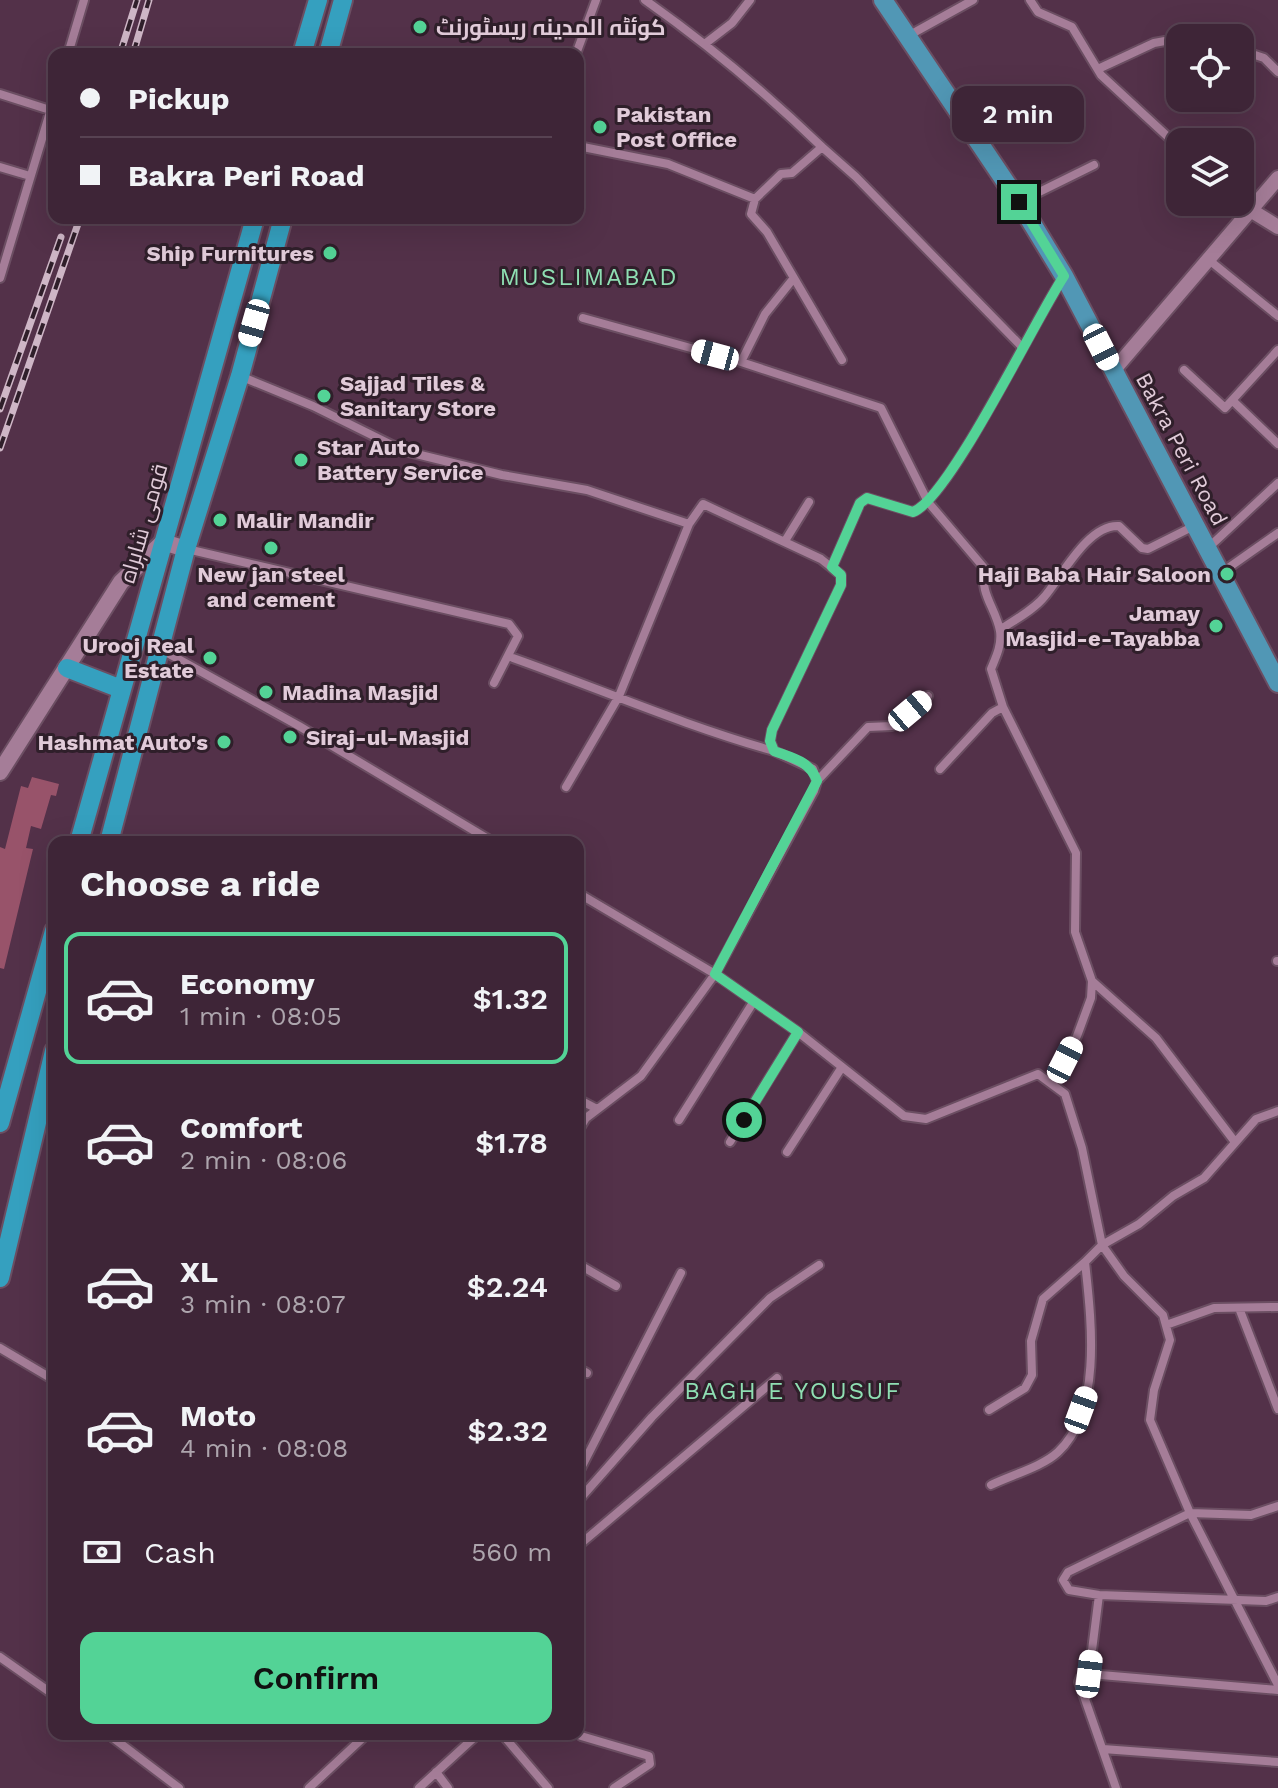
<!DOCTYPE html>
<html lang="en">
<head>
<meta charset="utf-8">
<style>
	:root { --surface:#3e2537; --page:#452d3f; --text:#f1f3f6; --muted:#ada5ad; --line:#574252; --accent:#53d396 }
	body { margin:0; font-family:"Work Sans",Cairo,sans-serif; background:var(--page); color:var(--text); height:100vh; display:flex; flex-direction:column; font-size:30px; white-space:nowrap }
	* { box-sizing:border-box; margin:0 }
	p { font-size:26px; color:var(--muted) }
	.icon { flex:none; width:44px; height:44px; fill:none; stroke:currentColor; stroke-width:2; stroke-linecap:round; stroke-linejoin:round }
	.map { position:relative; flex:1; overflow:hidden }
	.side { position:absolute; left:48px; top:836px; width:536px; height:904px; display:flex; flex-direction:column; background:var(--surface); border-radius:16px; box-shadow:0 8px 32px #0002,0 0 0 2px var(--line) }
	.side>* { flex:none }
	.banner { position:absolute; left:48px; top:48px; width:536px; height:176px; border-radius:16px; box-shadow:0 8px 32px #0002,0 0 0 2px var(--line); display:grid; align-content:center; height:176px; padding:0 32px; background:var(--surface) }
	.fabs { position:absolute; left:1166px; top:24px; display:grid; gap:16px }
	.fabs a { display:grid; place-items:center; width:88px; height:88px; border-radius:16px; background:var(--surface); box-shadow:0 8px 32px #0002,0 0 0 2px var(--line); font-size:40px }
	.end { position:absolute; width:36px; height:36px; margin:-18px; border:10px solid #53d396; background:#111; box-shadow:0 0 0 4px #111 }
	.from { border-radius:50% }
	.bubble { position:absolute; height:56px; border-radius:16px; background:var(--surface); box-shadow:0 8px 32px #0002,0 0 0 2px var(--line); font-size:26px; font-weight:600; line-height:56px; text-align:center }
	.car { position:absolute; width:24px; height:48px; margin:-24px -12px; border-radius:10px; box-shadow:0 0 6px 2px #0007; background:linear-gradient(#fff 24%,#345 0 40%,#fff 0 76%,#345 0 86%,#fff 0) }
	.banner b { display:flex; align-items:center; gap:28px; height:76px; font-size:30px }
	.banner b+b { border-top:2px solid var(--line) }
	.banner i { width:20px; height:20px; background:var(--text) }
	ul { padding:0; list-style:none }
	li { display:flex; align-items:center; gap:24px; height:132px; margin:0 16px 12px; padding:0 16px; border:4px solid transparent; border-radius:16px }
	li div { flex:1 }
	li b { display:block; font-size:30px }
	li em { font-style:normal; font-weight:600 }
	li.active { border-color:var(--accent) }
	li>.icon { width:72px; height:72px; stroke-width:1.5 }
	h2 { padding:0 32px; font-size:36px; line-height:96px }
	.pay { display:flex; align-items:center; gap:20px; height:88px; padding:0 32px; font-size:30px }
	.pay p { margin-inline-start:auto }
	.button { display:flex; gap:16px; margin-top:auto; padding:16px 32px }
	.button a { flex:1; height:92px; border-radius:16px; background:var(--accent); color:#111; font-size:32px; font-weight:600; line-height:92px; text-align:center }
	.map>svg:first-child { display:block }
	.building { fill:#98536a }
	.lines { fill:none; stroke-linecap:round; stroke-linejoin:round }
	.minor-casing { stroke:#6b4e62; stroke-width:12 }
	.tertiary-casing { stroke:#6b4e62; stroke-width:18 }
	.secondary-casing { stroke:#6b4e62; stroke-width:20 }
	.primary-casing { stroke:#6b4e62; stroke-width:22 }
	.trunk-casing { stroke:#6b4e62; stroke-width:22 }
	.minor { stroke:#a57d98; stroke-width:8 }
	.tertiary { stroke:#a57d98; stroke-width:14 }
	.secondary { stroke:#a57d98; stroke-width:16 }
	.primary { stroke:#5197b5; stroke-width:18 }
	.trunk { stroke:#35a0bf; stroke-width:18 }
	.rail-casing { stroke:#ceb6c6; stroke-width:7 }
	.rail { stroke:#2f1f2a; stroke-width:4; stroke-dasharray:12; stroke-linecap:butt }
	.route { stroke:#53d396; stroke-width:10 }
	.poi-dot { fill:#53d396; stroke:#2f1f2a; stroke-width:3 }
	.labels { text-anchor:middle; stroke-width:6; stroke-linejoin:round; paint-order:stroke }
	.poi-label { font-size:22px; font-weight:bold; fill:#e1cbd9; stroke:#2f1f2a; text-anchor:start }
	.street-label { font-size:22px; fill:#e1cbd9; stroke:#2f1f2a }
	.neighbourhood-label { font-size:24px; letter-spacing:2px; fill:#8fdfb3; stroke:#2f1f2a }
</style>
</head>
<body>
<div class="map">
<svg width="1278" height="1788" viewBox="0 0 1278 1788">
	<rect width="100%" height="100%" fill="#533149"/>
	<path class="building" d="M 32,777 L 59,784 L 56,796 L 51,795 L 41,829 L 31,826 L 26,848 L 33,849 L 4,969 L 0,968 L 0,847 L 5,849 L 21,786 L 28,788 Z"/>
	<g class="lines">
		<defs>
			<path id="minor" d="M 1030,0 L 1038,12 L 1072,27 L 1101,75 L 1180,148
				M 908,36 L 973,0
				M 706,43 L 732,23 L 750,0
				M 1240,50 L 1264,58 L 1278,72
				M 68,54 L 84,0
				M 576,54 L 596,0
				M 1098,69 L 1154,43 L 1165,41
				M 0,94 L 50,110
				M 578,146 L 668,164 L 755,199 L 781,174 L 792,173 L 822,147 C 766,93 709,45 645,0
				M 822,147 L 856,177 L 1023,348
				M 0,167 L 30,176
				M 755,199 L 751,214 L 767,232 L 842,360
				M 1019,202 L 1094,165
				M 1209,260 L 1278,316
				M 0,278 L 54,99
				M 583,318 L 741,362 L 881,408 L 928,502 L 985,569 C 979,594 996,608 1000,631 C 1002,645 996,657 991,669 L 1003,707
				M 741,362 L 765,314 L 793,279
				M 1184,370 L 1225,408 L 1278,350
				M 240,376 L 313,406 L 404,451 L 502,475 L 587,490 L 689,524
				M 1233,401 L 1278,444
				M 785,541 L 809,502
				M 1208,548 L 1278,483
				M 187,549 L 509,624 L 518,636 L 494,683
				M 832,567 L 860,503 L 867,498 L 913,512 C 950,498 1034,320 1063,278
				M 1221,573 L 1278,533
				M 1000,630 C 1014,620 1034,610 1045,596 C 1062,576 1088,524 1119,526 L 1142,548 L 1148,549 L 1194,526
				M 162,650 L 299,726 L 493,842
				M 513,658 C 600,689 685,726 774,751
				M 940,769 L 992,713 L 1003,707 L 1076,853 L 1075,932 L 1092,981 L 1091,998 L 1077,1036 L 1053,1084
				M 817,781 L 868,727 L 892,726 L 928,696
				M 566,787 L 619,696 L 689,524 L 703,504 L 821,559 L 841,575 L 841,585 L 772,730 L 770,741 L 774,751 L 813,769 L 817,781 L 814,791 L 715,974 L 798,1032 L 904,1116 L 926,1119 L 1038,1074 L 1065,1094 L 1082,1148 L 1102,1245 L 1124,1276 L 1163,1315 L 1170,1340 L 1154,1390 L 1150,1420 L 1190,1513 L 1278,1685
				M 578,893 L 715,974 L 641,1076 L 586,1118 L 578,1131
				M 1277,961 L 1278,961
				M 1092,981 L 1156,1038 L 1235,1142
				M 578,1099 L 597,1109
				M 679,1120 L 754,1001
				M 730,1142 L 798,1032
				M 787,1152 L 842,1067
				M 578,1264 L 616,1286
				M 1239,1308 L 1278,1409
				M 1166,1325 L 1214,1308 L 1278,1307
				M 0,1348 L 54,1380
				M 578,1368 L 587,1373
				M 989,1410 L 1025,1388 L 1032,1375 L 1031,1341 L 1043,1299 L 1085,1262
				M 578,1474 L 681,1273
				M 991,1485 C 1011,1475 1042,1467 1058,1452 C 1103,1410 1091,1318 1085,1262 L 1102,1245 L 1139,1224 L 1173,1196 L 1204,1178 L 1256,1119 L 1278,1111
				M 578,1501 L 652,1417 L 770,1298 L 819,1265
				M 1278,1506 L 1251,1515 L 1190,1513 L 1068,1572 L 1063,1580 L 1069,1590 L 1099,1595 L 1266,1601 L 1278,1597
				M 578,1546 L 777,1378
				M 1099,1595 L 1089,1674 L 1081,1677 L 1079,1682 L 1116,1788
				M 0,1657 L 54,1695
				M 1089,1674 L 1278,1690
				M 108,1734 L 179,1788
				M 502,1734 L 548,1788
				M 581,1736 L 649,1756 L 650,1764 L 614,1788
				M 1103,1749 L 1278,1762
				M 436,1772 L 448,1788
				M 309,1788 L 367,1734
				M 419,1788 L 478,1734"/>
			<path id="tertiary" d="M 1252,211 L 1278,227
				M 1113,371 L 1278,178"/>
			<path id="secondary" d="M 0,772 L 121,582 L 163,542 L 186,549"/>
			<path id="primary" d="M 883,0 L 1019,202 L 1064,276 L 1278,683"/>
			<path id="trunk" d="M 302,54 L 318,0
				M 328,54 L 343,0
				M 67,668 L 121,689
				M 79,842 L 255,218
				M 109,842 L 186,549 L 240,376 L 283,218
				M 0,1123 L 54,931
				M 0,1278 L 54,1051"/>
		</defs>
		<use href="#minor" class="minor-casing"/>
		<use href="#tertiary" class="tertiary-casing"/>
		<use href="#secondary" class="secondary-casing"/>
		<use href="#primary" class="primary-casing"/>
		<use href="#trunk" class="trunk-casing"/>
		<use href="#minor" class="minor"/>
		<use href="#tertiary" class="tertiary"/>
		<use href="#secondary" class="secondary"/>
		<use href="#primary" class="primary"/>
		<use href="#trunk" class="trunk"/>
		<defs>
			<path id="rail" d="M 120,54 L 137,0
				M 133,54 L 149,0
				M 0,409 L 61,237
				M 0,448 L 80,218"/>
		</defs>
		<use href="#rail" class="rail-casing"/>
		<use href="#rail" class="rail"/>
	</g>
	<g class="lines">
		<path class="route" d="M 744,1120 L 798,1032 L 715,974 L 817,781 C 810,761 793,758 774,751 L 770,741 L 772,730 L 841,585 L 841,575 L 832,567 L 860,503 L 867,498 L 913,512 C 949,499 1036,318 1064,276 L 1019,202"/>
	</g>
	<g class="poi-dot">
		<circle cx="420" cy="27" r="8"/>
		<circle cx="600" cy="127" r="8"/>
		<circle cx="330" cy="253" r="8"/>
		<circle cx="324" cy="396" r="8"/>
		<circle cx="301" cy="460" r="8"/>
		<circle cx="220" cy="520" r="8"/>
		<circle cx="271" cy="548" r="8"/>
		<circle cx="1227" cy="574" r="8"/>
		<circle cx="1216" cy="626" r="8"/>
		<circle cx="210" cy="658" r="8"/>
		<circle cx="266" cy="692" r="8"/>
		<circle cx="290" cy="737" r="8"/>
		<circle cx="224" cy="742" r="8"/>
	</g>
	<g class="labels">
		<g class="poi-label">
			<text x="436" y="35">کوئٹہ المدینہ ریسٹورنٹ</text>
			<text x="616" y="122">Pakistan<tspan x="616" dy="25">Post Office</tspan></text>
			<text x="314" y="261" text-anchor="end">Ship Furnitures</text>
			<text x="340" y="391">Sajjad Tiles &amp;<tspan x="340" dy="25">Sanitary Store</tspan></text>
			<text x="317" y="455">Star Auto<tspan x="317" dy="25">Battery Service</tspan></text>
			<text x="236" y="528">Malir Mandir</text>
			<text x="271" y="582" text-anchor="middle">New jan steel<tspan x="271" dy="25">and cement</tspan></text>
			<text x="1211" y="582" text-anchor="end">Haji Baba Hair Saloon</text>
			<text x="1200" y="621" text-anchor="end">Jamay<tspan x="1200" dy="25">Masjid-e-Tayabba</tspan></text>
			<text x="194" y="653" text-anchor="end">Urooj Real<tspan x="194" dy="25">Estate</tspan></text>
			<text x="282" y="700">Madina Masjid</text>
			<text x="306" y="745">Siraj-ul-Masjid</text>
			<text x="208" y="750" text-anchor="end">Hashmat Auto's</text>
		</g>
		<g class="street-label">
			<text transform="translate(1182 449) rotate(62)" y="8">Bakra Peri Road</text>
			<text transform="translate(143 523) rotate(-74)" y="8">قومی شاہراہ</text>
		</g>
		<g class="neighbourhood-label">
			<text x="589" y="285">MUSLIMABAD</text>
			<text x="793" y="1399">BAGH E YOUSUF</text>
		</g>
	</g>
</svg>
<div class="fabs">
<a><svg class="icon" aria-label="locate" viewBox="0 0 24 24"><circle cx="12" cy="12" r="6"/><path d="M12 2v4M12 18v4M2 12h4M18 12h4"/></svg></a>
<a><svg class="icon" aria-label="layers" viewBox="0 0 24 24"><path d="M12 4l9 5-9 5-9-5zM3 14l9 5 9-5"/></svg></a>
</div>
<i class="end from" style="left:744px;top:1120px"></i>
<i class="end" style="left:1019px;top:202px"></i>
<div class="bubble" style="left:952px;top:86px;width:132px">2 min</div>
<i class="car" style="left:254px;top:323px;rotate:196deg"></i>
<i class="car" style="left:1101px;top:347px;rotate:153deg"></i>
<i class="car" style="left:715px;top:355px;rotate:285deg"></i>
<i class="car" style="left:910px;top:711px;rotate:50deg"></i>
<i class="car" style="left:1065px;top:1060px;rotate:27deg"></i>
<i class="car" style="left:1081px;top:1410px;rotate:20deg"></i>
<i class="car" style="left:1089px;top:1674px;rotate:7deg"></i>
<div class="banner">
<b><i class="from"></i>Pickup</b>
<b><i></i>Bakra Peri Road</b>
</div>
<section class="side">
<h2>Choose a ride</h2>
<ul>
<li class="active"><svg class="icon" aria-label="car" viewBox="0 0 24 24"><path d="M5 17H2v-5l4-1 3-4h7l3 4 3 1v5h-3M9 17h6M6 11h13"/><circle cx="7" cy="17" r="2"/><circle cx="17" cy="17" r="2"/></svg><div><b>Economy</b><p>1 min · 08:05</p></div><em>$1.32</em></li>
<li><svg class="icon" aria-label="car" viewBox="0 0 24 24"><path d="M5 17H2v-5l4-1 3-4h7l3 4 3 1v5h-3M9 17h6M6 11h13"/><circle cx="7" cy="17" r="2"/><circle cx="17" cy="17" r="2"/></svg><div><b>Comfort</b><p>2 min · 08:06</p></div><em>$1.78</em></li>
<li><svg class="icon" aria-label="car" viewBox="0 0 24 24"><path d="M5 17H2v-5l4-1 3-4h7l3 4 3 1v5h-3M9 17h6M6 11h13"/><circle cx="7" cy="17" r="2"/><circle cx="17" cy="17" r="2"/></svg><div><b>XL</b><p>3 min · 08:07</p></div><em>$2.24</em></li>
<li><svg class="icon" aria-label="car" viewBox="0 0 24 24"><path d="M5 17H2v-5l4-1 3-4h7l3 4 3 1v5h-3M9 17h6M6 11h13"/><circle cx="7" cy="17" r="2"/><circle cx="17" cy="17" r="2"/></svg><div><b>Moto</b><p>4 min · 08:08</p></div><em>$2.32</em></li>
</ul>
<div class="pay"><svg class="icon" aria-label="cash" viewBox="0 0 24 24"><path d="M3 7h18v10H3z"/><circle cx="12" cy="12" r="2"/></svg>Cash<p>560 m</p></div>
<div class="button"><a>Confirm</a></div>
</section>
</div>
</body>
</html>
